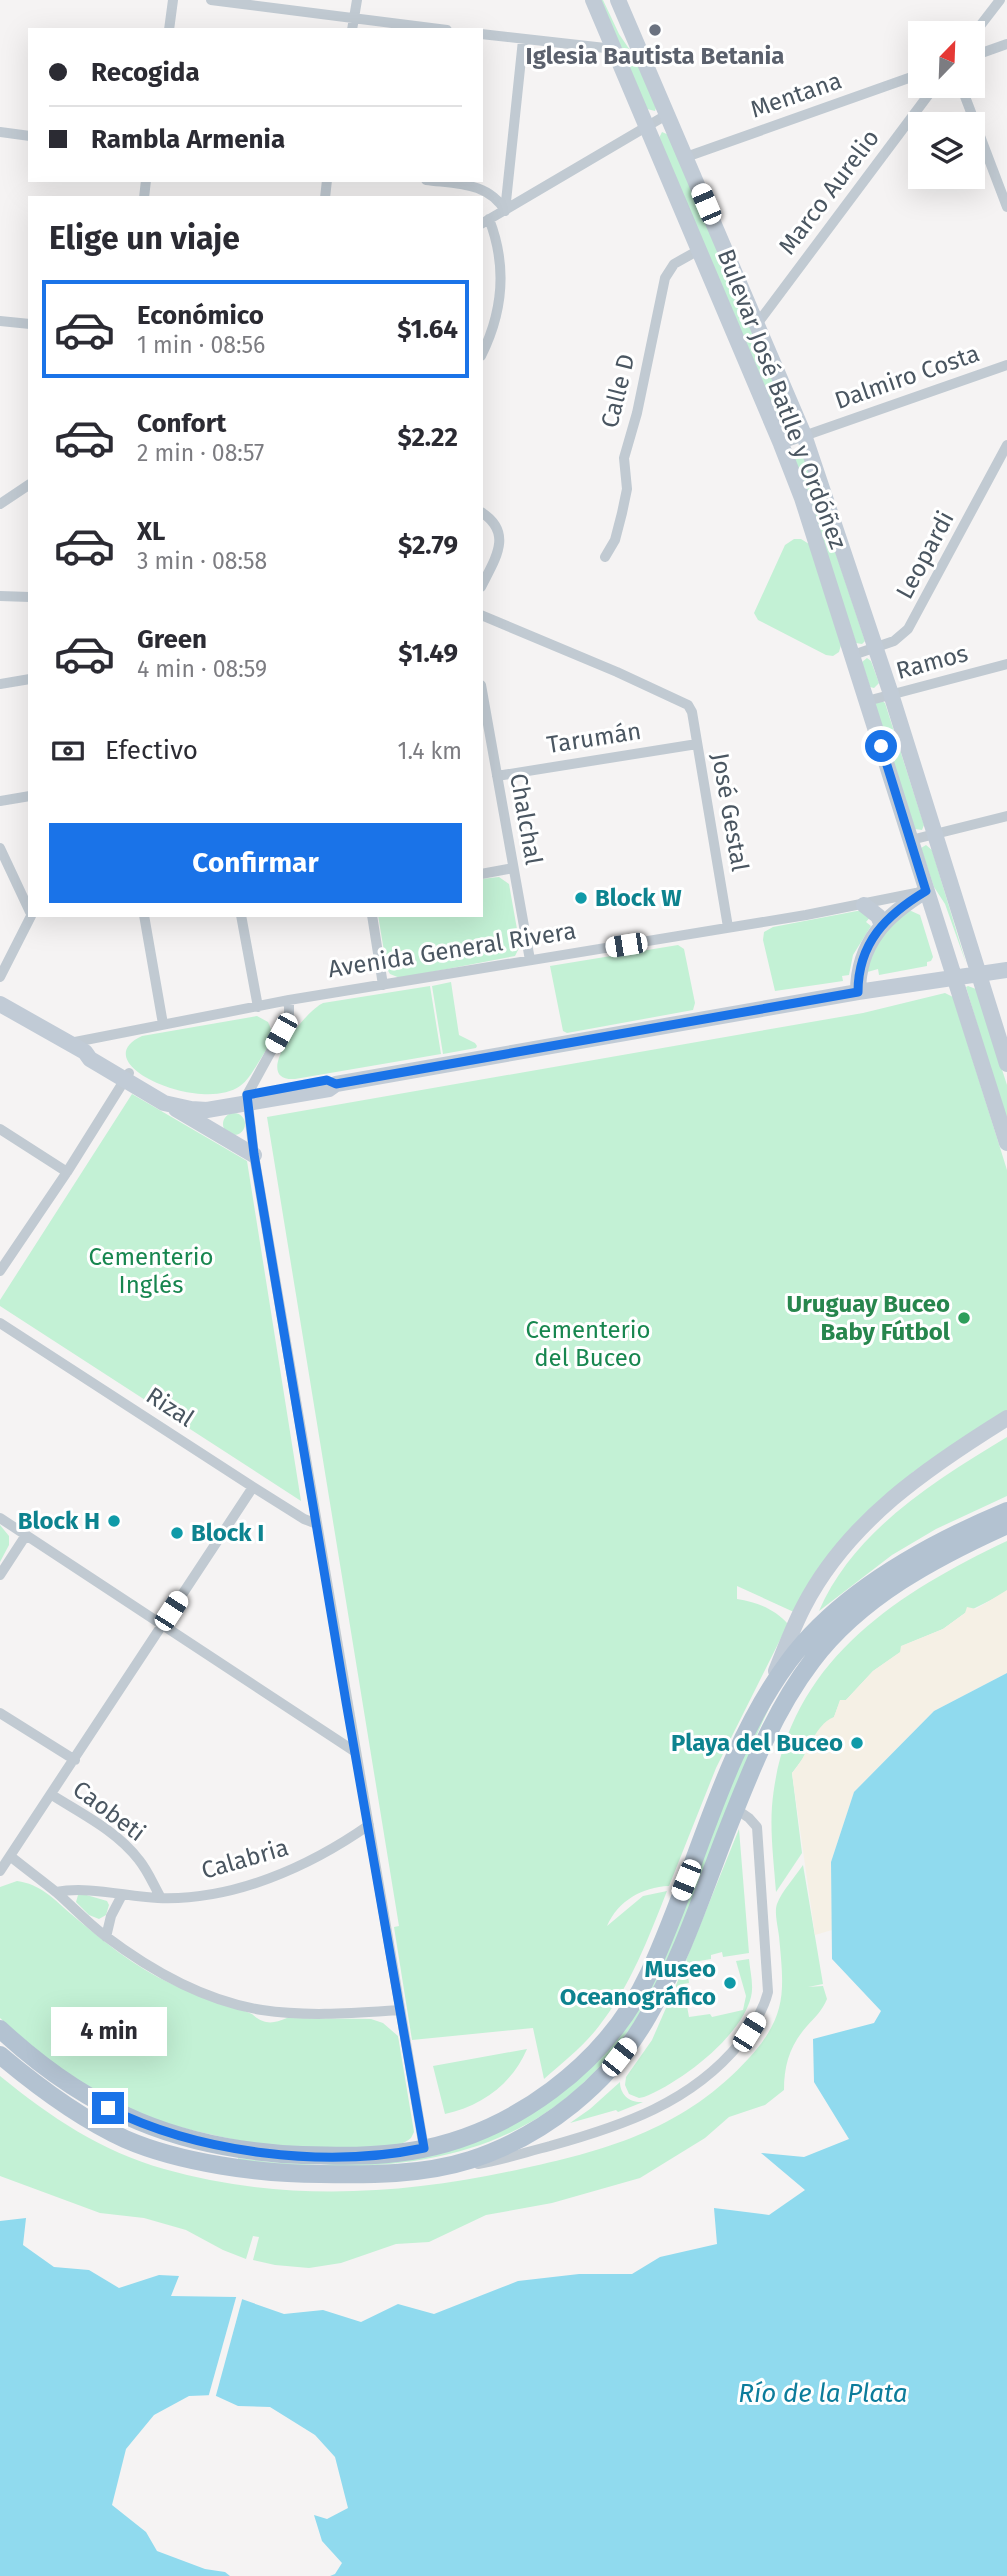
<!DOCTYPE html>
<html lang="es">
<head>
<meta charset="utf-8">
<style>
	:root { --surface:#fff; --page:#f7f7f7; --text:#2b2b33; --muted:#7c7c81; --line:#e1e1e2; --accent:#1a73e8 }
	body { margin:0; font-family:"Fira Sans",sans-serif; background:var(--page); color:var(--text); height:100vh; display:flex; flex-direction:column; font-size:26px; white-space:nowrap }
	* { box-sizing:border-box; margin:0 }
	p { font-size:23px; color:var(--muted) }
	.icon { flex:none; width:38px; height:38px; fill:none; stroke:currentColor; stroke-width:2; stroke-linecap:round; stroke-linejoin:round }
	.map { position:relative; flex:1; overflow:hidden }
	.details { position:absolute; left:28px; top:196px; width:455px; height:721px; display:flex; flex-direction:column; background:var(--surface); border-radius:0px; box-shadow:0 7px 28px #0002 }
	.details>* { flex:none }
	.hud { position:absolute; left:28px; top:28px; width:455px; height:154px; border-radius:0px; box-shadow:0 7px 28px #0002; display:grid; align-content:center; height:154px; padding:0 21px; background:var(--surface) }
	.needle { width:46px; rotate:23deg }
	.controls { position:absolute; left:908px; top:21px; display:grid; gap:14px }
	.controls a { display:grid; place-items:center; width:77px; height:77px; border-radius:0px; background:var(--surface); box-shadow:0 7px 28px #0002; font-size:35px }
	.end { position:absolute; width:32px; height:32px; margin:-16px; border:9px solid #1a73e8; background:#fff; box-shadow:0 0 0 4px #fff }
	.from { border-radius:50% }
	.bubble { position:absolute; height:49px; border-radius:0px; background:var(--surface); box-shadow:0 7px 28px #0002; font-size:23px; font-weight:700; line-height:49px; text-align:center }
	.car { position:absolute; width:21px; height:42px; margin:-21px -10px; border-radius:9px; box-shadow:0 0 5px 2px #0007; background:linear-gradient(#fff 24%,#345 0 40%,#fff 0 76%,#345 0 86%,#fff 0) }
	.hud b { display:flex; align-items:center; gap:24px; height:66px; font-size:26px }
	.hud b+b { border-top:2px solid var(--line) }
	.hud i { width:18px; height:18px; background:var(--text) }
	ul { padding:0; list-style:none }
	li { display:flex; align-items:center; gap:21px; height:98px; margin:0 14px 10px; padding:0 7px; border:4px solid transparent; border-radius:0px }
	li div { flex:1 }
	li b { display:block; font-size:26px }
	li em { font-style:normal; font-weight:700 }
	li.active { border-color:var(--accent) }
	li>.icon { width:63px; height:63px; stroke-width:1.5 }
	h2 { padding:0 21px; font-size:32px; line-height:84px }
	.pay { display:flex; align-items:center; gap:18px; height:77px; padding:0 21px; font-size:26px }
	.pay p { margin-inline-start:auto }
	.cta { display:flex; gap:14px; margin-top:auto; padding:14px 21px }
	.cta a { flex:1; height:80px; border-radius:0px; background:var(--accent); color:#fff; font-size:28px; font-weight:700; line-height:80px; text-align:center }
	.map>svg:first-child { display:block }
	.green { fill:#c3f1d5 }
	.sand { fill:#f5f0e5 }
	.water { fill:#90daee }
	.pier { fill:#f5f3f3 }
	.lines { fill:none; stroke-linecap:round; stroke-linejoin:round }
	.minor { stroke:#c1cad2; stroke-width:10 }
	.secondary { stroke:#c1cbd6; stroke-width:16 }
	.primary { stroke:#b3c2d1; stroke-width:18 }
	.route { stroke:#1a73e8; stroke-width:9 }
	.worship-dot { fill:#6b7280; stroke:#fff; stroke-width:2.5 }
	.culture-dot { fill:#0f9aa8; stroke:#fff; stroke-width:2.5 }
	.leisure-dot { fill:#2e9e5b; stroke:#fff; stroke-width:2.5 }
	.labels { text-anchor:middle; stroke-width:6; stroke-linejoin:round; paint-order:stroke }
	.worship-label { font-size:24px; font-weight:bold; fill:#5b616d; stroke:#fff }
	.street-label { font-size:24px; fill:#4a5661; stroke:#fff }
	.culture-label { font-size:24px; font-weight:bold; fill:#0d838f; stroke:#fff; text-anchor:end }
	.park-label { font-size:24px; fill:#17864f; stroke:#fff }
	.leisure-label { font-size:24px; font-weight:bold; fill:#27864d; stroke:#fff; text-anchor:end }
	.water-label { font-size:26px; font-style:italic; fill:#0c7c9b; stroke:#fff }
</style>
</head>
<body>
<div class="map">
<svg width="1007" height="2576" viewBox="0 0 1007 2576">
	<rect width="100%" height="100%" fill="#f5f3f3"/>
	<path class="green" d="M 601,0 L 603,0 L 619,34 L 638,62 L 656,108 L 655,111 L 647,109 Z
		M 662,132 L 669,135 L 792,427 L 791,430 L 786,431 L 782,427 L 659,138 Z
		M 797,451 L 802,452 L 865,641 L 862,644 L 856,643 L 794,458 Z
		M 794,539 L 801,539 L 809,544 L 841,645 L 839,652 L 833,656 L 826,655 L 758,620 L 754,613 L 785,545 Z
		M 867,658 L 871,661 L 879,683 L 874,688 L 870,687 L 862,662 Z
		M 882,701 L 885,703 L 924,825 L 922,830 L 915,829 L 875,706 L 876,703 Z
		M 926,845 L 932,850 L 966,963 L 945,904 L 934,887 L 921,848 Z
		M 499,877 L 509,884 L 520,946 L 515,956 L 400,978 L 390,974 L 387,969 L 378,915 L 481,915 L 481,879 Z
		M 909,910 L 920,915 L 933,957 L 931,961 L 927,962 L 927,966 L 879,975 L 878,969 L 864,973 L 878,938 Z
		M 857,911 L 864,911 L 872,915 L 866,922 L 871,926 L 853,955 L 849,975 L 842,976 L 843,981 L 775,991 L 763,940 L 764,932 L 773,927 Z
		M 678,945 L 684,949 L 695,1003 L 693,1010 L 567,1033 L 563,1031 L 550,966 Z
		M 451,982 L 459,1035 L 475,1043 L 477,1046 L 476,1048 L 443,1054 L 432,986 Z
		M 430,986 L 441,1054 L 295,1079 C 249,1082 305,1011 323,1003 Z
		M 968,986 L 976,989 L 1007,1085 L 1007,1124 L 966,987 Z
		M 945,993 L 953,997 L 1007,1170 L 1007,1412 L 913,1472 L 796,1613 L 737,1586 L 737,1599 C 757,1602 775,1609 788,1624 L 716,1768 L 669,1886 C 642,1887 618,1901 607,1926 L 643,1896 L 667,1891 C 648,1939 631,1985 599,2026 C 584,2046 563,2062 544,2079 L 533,2028 L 412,2040 L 394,1927 L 399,1926 L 267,1117 L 863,1013 Z
		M 257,1016 L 268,1022 C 276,1037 268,1047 260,1060 C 254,1069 249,1080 240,1086 C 201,1114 83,1063 142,1036 Z
		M 132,1094 L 247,1161 L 301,1501 L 0,1306 L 0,1300 Z
		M223 1124a11 11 0 1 1 22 0a11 11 0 1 1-22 0Z
		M 1007,1437 L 1007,1496 L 936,1529 L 892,1555 L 819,1611 C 854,1530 936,1480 1007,1437 Z
		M 0,1525 L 9,1536 L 9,1545 L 0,1562 Z
		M 1007,1541 L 1007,1592 L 965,1613 L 943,1629 L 902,1646 L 901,1652 L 873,1671 L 846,1700 L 840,1701 L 834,1717 L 792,1773 L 802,1853 L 776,1892 C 774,1864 770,1834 772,1806 C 784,1666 891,1596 1007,1541 Z
		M 774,1698 C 759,1728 748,1755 738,1786 C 730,1811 719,1836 709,1860 C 697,1890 687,1920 674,1949 C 599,2115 491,2170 311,2167 C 287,2167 262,2162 238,2160 L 238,2158 L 270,2162 L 321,2165 L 435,2155 L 607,2050 L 755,1732 Z
		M 739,1829 L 749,1953 L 723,1957 L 722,1952 L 711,1955 L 711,1959 L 688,1963 L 686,1960 Z
		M 803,1865 L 823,1984 L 808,1987 L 823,1986 L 827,1999 C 822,2011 815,2017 807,2026 C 790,2045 784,2065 784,2090 L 765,2105 L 729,2117 L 705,2138 L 640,2178 L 552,2203 L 486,2215 L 429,2242 L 396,2244 L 341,2263 L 309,2268 L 275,2265 L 253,2260 L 259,2237 L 253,2236 L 246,2259 L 223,2250 L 186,2230 L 144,2218 L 100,2213 L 0,2176 L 0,2076 C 50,2117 101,2151 164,2169 C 284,2203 405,2195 525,2168 C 612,2149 686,2127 749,2058 C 788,2015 784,1990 779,1936 C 778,1927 774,1912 777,1904 C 782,1891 795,1877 803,1865 Z
		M 17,1881 C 40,1884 54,1899 71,1914 C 102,1940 134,1967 172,1984 C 198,1996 226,2003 252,2014 C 264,2025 273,2024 287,2018 L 371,2019 L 383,2023 L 398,2036 L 414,2132 L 411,2138 C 398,2150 371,2146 354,2148 C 296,2152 236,2142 180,2127 C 168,2124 155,2122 144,2118 C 90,2095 42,2057 0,2018 L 0,1887 Z
		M 83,1894 L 107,1901 L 109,1905 L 106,1915 L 99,1919 L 89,1915 L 76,1902 L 78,1895 Z
		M 749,1959 C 750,1971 754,1985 751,1997 C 741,2037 680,2083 644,2097 L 639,2098 L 629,2094 L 625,2085 L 626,2077 L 652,2040 L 683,1969 L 687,1969 L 689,1983 L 683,1984 L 689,2017 L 710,2014 L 712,2017 L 743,2010 L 746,1996 L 736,1961 Z
		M 527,2049 C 512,2084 482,2106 445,2114 L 433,2066 Z
		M 620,2082 C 620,2095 630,2103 643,2102 L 618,2112 L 616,2110 L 570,2123 L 590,2109 Z"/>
	<path class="sand" d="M 1007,1590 L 1007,1673 L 934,1711 L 854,1792 L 831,1862 L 832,1930 L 815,1935 L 792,1773 C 808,1757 813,1725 834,1717 L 840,1700 L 846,1700 L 873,1671 L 900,1652 L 901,1646 L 943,1629 L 965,1613 L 967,1607 L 976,1609 Z"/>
	<path class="water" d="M 1007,1673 L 1007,2576 L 330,2576 L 335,2574 L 342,2563 L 322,2541 L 314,2515 L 327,2519 L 348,2508 L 335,2457 L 315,2435 L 270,2407 L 238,2406 L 214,2395 L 189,2396 L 154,2415 L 126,2449 L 112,2505 L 146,2532 L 157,2551 L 205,2569 L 225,2572 L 230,2576 L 0,2576 L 0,2221 L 26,2218 L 23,2245 L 54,2267 L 89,2270 L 119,2288 L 159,2275 L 179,2276 L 171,2296 L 236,2297 L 284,2314 L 323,2310 L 361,2322 L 398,2304 L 434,2314 L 518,2281 L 579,2274 L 632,2274 L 660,2257 L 717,2244 L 714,2208 L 769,2215 L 805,2190 L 761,2153 L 804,2157 L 849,2139 L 814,2082 L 813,2039 L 874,2023 L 881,2011 L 832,1959 L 831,1862 L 854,1792 L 934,1711 Z"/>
	<path class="pier" d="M 237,2294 L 243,2296 L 215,2399 L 208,2398 Z"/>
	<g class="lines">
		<path class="minor" d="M 211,0 L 447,30
			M 169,30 L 173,0
			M 352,30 L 357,0
			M 481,34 L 614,49
			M 973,35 L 1000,0
			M 973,56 L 1007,44
			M 961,86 L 1007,207
			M 0,132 L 30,136
			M 686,157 L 920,74
			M 426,180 C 456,184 489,182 505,211
			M 144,198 L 146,180
			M 325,198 L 327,180
			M 505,211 L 523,40
			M 481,224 L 668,114
			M 0,321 L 30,324
			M 757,324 L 935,86
			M 481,356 C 503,312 507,265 489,219
			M 781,444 L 1007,365
			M 0,504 L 30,484
			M 481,512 C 514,533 495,559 481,587
			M 605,557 L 615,540 L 622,513 L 627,489 L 624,458 L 637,413 L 665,278 L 674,264 L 699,250
			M 0,596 L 30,597
			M 481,615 L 617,672 L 688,705 L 692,712 L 728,927
			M 853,655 L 894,641 L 908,629 L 1007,445
			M 0,684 L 30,679
			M 481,685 L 530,960
			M 867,701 L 1007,664
			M 497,776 L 697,744
			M 0,801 L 30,796
			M 911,840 L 1007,816
			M 0,848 L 30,912
			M 481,874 L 513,868
			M 144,915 L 163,1024
			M 241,915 L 258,1007
			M 372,915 L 383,985
			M 0,977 L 31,916
			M 289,1000 L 289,1015 L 286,1024 L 247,1095 L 254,1155 L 424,2148
			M 70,1043 L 289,1000 L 806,915 L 916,893
			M 0,1129 L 67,1172
			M 0,1271 L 67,1172 L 129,1073
			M 0,1323 L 253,1487 L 304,1519 L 317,1524
			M 0,1518 L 354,1751
			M 0,1575 L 26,1535
			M 0,1713 L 75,1760
			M 52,1795 C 82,1814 117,1831 139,1860 C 148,1871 154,1886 161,1898
			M 10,1856 C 25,1868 41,1880 56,1892 C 72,1906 87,1922 104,1935 C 150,1970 204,2001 262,2010 C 308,2017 354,2013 400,2010
			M 0,1871 L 253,1487
			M 56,1892 C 88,1886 124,1896 158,1898 C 233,1901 309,1867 369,1825
			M 106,1937 L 111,1916 L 122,1895
			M 478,2164 C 502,2160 526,2152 550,2146 C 622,2126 691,2103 740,2043 C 752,2028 763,2012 768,1992 L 757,1827 L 749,1818 L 736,1809"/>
		<path class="secondary" d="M 593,0 L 781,444 L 802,498 L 1007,1143
			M 618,0 L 804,435 L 891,694 L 1007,1064
			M 864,905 L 878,916 L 882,925
			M 858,992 C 858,943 886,915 926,891
			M 0,1004 L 85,1052 L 90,1059 L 164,1103 L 191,1109 L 207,1110 L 329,1089 L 336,1084 L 858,992 L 1007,970
			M 176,1109 L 254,1155
			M 776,1671 C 785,1649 793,1627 804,1606 C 848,1521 928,1467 1007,1418"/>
		<path class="primary" d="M 0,2029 C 89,2112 180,2150 302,2155 C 338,2156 375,2157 411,2151 C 511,2135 607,2064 649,1973 C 697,1870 721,1753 789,1661 C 841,1591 928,1544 1007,1511
			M 0,2055 C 38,2087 79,2118 125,2139 C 180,2163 261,2174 320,2174 C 369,2175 423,2175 470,2160 C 544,2136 610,2083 648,2016 C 681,1959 702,1895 726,1833 C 749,1775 773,1712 812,1661 C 860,1597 936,1557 1007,1525"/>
	</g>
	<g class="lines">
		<path class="route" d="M 108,2108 C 198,2153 325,2169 424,2148 L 346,1702 L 254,1154 L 247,1095 L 327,1080 L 336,1084 L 858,992 C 858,943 886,915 926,891 L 881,746"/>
	</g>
	<circle class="worship-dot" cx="655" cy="30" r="7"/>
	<g class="culture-dot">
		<circle cx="581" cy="898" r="7"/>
		<circle cx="114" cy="1521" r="7"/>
		<circle cx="177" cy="1533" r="7"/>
		<circle cx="857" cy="1743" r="7"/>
		<circle cx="730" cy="1983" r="7"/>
	</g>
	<circle class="leisure-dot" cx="964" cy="1318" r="7"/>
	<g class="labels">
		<g class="worship-label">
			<text x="655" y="64">Iglesia Bautista Betania</text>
		</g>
		<g class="street-label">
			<text transform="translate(796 95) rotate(-19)" y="8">Mentana</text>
			<text transform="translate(829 192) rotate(-53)" y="8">Marco Aurelio</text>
			<text transform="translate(907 377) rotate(-19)" y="8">Dalmiro Costa</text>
			<text transform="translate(618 391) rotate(-76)" y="8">Calle D</text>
			<text transform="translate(782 399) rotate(69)" y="8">Bulevar José Batlle y Ordóñez</text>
			<text transform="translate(925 555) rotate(-62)" y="8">Leopardi</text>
			<text transform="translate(932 662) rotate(-15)" y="8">Ramos</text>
			<text transform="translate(594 738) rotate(-9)" y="8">Tarumán</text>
			<text transform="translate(730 812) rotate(80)" y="8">José Gestal</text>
			<text transform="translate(526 819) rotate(80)" y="8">Chalchal</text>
			<text transform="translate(452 950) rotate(-9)" y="8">Avenida General Rivera</text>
			<text transform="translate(170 1407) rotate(33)" y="8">Rizal</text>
			<text transform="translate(109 1811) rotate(37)" y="8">Caobeti</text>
			<text transform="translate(245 1859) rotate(-16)" y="8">Calabria</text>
		</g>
		<g class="culture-label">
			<text x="595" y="906" text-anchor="start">Block W</text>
			<text x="100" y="1529">Block H</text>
			<text x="191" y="1541" text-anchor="start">Block I</text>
			<text x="843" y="1751">Playa del Buceo</text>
			<text x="716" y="1977">Museo<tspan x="716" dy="28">Oceanográfico</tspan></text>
		</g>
		<g class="park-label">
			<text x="151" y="1265">Cementerio<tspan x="151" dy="28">Inglés</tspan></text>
			<text x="588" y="1338">Cementerio<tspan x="588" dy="28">del Buceo</tspan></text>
		</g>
		<g class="leisure-label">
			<text x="950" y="1312">Uruguay Buceo<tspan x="950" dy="28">Baby Fútbol</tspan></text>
		</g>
		<g class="water-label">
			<text x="823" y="2402">Río de la Plata</text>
		</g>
	</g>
</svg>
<div class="controls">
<a><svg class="needle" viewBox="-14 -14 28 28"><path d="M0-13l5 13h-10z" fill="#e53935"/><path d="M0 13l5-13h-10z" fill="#7c7c81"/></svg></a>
<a><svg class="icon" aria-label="layers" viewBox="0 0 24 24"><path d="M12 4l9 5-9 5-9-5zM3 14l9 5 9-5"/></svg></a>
</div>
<i class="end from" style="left:881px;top:746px"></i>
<i class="end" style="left:108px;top:2108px"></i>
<div class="bubble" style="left:51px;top:2007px;width:116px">4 min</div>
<i class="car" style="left:706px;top:204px;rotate:337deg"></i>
<i class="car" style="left:626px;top:945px;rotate:261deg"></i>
<i class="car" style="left:281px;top:1033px;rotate:209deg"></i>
<i class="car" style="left:171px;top:1611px;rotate:33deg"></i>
<i class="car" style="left:686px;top:1880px;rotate:202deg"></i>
<i class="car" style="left:749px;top:2032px;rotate:32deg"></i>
<i class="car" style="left:619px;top:2057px;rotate:38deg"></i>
<div class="hud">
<b><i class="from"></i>Recogida</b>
<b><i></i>Rambla Armenia</b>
</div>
<section class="details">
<h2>Elige un viaje</h2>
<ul>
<li class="active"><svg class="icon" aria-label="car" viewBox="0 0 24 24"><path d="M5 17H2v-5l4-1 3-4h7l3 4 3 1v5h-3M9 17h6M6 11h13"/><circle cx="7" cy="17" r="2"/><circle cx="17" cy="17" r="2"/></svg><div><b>Económico</b><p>1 min · 08:56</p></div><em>$1.64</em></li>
<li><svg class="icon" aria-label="car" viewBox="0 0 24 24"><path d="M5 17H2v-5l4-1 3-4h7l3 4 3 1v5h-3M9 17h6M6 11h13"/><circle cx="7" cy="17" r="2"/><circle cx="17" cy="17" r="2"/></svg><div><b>Confort</b><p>2 min · 08:57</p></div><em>$2.22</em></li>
<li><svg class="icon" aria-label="car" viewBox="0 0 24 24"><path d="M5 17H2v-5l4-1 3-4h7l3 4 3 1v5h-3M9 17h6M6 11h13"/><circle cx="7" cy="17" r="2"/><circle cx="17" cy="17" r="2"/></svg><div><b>XL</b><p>3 min · 08:58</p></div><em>$2.79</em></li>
<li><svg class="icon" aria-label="car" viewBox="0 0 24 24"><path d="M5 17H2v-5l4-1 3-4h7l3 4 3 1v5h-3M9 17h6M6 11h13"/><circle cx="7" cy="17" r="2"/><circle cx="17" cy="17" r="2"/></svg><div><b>Green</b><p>4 min · 08:59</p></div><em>$1.49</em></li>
</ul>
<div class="pay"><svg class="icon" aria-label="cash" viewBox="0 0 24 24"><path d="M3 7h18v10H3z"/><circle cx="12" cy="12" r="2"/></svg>Efectivo<p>1.4 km</p></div>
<div class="cta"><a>Confirmar</a></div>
</section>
</div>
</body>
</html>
